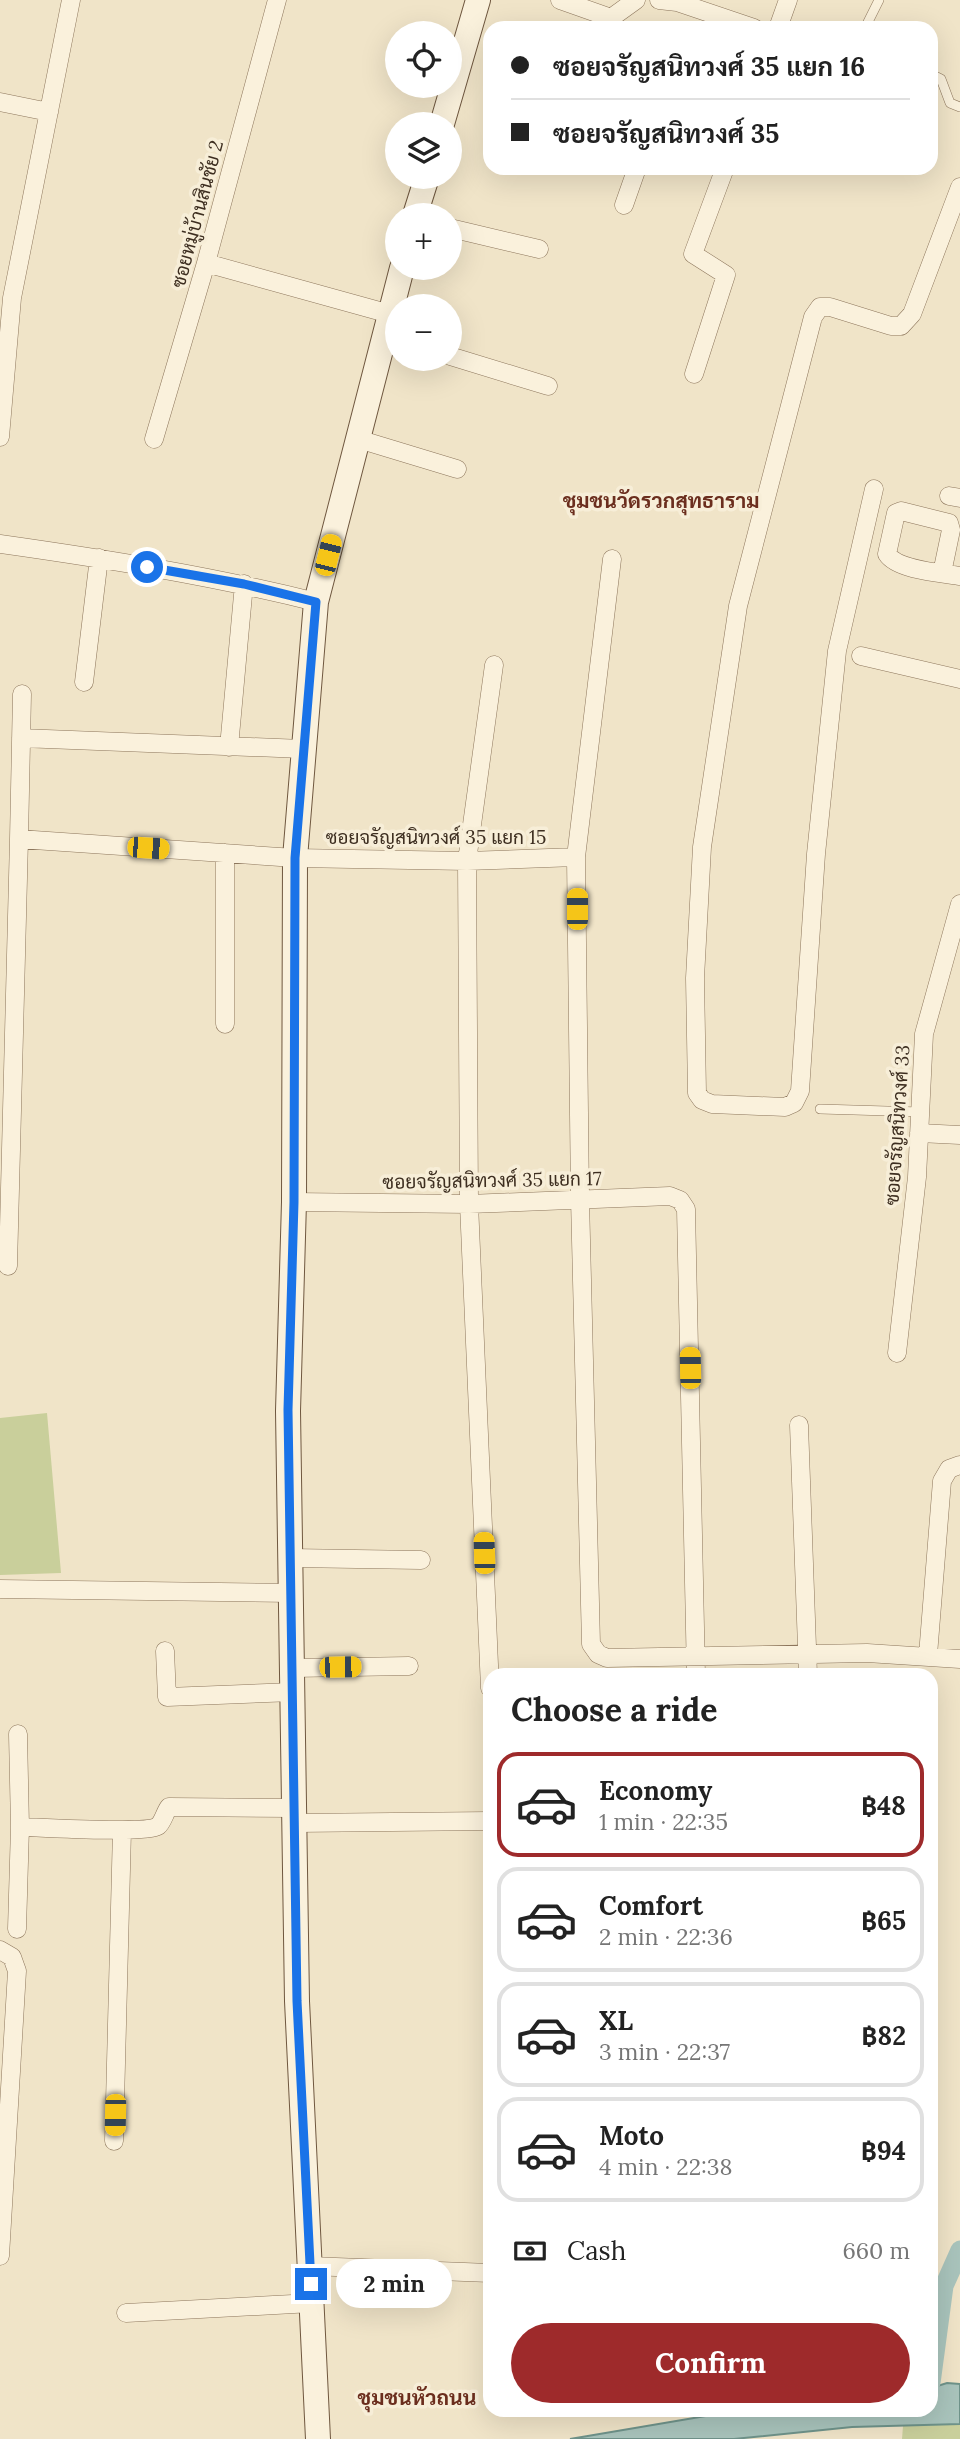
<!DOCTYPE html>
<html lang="en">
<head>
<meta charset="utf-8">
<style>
	:root { --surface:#fff; --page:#f6f6f6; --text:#222; --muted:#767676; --line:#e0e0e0; --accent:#9e2a2b }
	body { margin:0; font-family:Lora,Sarabun,serif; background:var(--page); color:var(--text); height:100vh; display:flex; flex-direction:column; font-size:26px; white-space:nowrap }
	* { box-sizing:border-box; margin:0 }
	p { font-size:23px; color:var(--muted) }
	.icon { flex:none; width:38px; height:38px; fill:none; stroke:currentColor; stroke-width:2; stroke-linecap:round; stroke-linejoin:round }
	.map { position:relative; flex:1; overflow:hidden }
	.drawer { position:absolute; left:483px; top:1668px; width:455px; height:749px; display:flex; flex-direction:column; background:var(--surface); border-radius:21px; box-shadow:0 7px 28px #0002 }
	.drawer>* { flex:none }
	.hud { position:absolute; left:483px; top:21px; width:455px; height:154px; border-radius:21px; box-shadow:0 7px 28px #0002; display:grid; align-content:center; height:154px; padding:0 28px; background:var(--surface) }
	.fabs { position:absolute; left:385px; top:21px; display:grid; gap:14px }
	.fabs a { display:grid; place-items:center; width:77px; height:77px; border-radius:50%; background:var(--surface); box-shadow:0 7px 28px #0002; font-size:35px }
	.end { position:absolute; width:32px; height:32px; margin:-16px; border:9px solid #1a73e8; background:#fff; box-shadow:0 0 0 4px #fff }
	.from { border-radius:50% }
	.bubble { position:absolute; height:49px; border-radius:24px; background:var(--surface); box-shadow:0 7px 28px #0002; font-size:23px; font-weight:700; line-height:49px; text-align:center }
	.car { position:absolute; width:21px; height:42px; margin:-21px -10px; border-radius:9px; box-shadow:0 0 5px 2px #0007; background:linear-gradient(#f5c518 24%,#345 0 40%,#f5c518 0 76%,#345 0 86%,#f5c518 0) }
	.hud b { display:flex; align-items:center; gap:24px; height:66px; font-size:26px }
	.hud b+b { border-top:2px solid var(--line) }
	.hud i { width:18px; height:18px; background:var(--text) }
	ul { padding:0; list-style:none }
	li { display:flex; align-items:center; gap:21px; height:105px; margin:0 14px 10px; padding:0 14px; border:4px solid var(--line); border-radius:21px }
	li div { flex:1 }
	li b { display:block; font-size:26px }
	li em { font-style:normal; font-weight:700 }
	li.on { border-color:var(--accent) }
	li>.icon { width:63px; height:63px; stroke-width:1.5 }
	h2 { padding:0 28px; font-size:32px; line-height:84px }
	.pay { display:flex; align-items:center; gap:18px; height:77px; padding:0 28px; font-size:26px }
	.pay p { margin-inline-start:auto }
	.cta { display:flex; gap:14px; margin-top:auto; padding:14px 28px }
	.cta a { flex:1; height:80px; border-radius:42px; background:var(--accent); color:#fff; font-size:28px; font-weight:700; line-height:80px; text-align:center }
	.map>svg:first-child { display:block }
	.green { fill:#c9cf9b }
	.water { fill:#a9c4bc; stroke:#6f938a; stroke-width:2 }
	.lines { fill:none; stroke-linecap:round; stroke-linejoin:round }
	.canal { stroke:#a9c4bc; stroke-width:19 }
	.lane-casing { stroke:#8d765c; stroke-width:10 }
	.street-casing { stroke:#8d765c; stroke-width:19 }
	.secondary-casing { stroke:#6f573f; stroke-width:26 }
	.lane { stroke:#faf1dc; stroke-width:9 }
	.street { stroke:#faf1dc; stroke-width:18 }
	.secondary { stroke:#faf1dc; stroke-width:24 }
	.route { stroke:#1a73e8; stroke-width:9 }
	.labels { text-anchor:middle; stroke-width:7; stroke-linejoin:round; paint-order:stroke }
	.street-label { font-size:19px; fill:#3d2e20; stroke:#f7eed8 }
	.neighbourhood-label { font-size:21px; font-weight:bold; fill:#6b2e1e; stroke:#f7eed8 }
</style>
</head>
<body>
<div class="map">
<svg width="960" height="2439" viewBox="0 0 960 2439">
	<rect width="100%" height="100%" fill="#f0e4c8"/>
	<path class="green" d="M 47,1413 L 61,1573 L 0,1575 L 0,1418 Z
		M 960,2424 L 960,2439 L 902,2439 L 903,2426 Z"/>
	<path class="water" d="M 947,2383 L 960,2384 L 960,2424 L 852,2427 L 734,2439 L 570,2439 L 741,2410 L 931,2410 L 931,2388 Z"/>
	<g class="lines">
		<path class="canal" d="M 931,2383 L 944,2286 L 960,2250"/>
		<defs>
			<path id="lane" d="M 865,28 L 879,0
				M 931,74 L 941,79 L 950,103 L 960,107
				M 820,1109 L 921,1112"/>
			<path id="street" d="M 560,0 L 611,18 L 636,0
				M 659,0 L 677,2 L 754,28
				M 778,28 L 788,0
				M 0,102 L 49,112
				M 624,205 L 637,168
				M 450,228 L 539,249
				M 206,263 L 390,314
				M 450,356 L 548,386
				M 694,374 L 726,275 L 693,254 L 725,168
				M 0,437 L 12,298 L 71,0
				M 154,439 L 206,263 L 277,0
				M 358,439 L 457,469
				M 874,489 L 837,651 L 816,854 L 800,1091 L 794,1103 L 785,1107 L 712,1104 L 702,1100 L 697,1093 L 695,978 L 702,847 L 738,606 L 813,317 L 820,307 L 830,307 L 891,326 L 901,326 L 912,314 L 960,187
				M 949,496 L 960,498
				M 0,544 C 106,559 212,576 316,602
				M 612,559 L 576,857 L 580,1199 L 591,1644 L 598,1654 L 607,1658 L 867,1653 L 960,1659
				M 942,573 L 951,530 L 949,523 L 901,511 L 896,513 L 887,554 C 897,570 941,573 960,576
				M 861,656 L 960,679
				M 84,682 L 99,558
				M 21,738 L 303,749
				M 229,747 L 244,584
				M 19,839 L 22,694
				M 225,1024 L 225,853
				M 919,1133 L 960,1135
				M 294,1202 L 469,1204 L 670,1196 L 680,1200 L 686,1209 L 696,1675
				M 8,1266 L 19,839 L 295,858 L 467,861 L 576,857
				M 897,1353 L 917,1177 L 924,1034 L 960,904
				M 799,1425 L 808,1675
				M 291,1558 L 421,1560
				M 0,1589 L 292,1593
				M 165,1651 L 167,1697 L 294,1692
				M 928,1655 L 942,1481 L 949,1469 L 960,1465
				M 293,1668 L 409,1666
				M 490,1688 L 469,1204 L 467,861 L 494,665
				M 295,1823 L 490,1821
				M 20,1827 C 40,1827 147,1834 158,1826 C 163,1822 165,1812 169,1807 L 294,1808
				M 17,1929 L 20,1827 L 18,1734
				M 0,1950 L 12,1957 L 17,1971 L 0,2256
				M 114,2141 L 122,1830
				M 310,2266 L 490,2273
				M 126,2313 L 312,2303"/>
			<path id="secondary" d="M 442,124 L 478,0
				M 415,215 L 427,177
				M 318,2439 L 297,2001 L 288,1411 L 294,1202 L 295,858 L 316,602 L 402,268"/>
		</defs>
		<use href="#lane" class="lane-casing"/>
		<use href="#street" class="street-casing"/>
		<use href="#secondary" class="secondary-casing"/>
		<use href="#lane" class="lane"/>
		<use href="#street" class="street"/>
		<use href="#secondary" class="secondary"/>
	</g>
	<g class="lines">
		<path class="route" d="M 147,567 L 244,584 L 316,602 L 295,858 L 294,1202 L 288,1410 L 297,2001 L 311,2284"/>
	</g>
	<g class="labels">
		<g class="street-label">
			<text transform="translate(197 214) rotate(-75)" y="7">ซอยหมู่บ้านสินชัย 2</text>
			<text x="436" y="844">ซอยจรัญสนิทวงศ์ 35 แยก 15</text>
			<text transform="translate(897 1125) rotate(-86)" y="7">ซอยจรัญสนิทวงศ์ 33</text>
			<text transform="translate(492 1180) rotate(-1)" y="7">ซอยจรัญสนิทวงศ์ 35 แยก 17</text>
		</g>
		<g class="neighbourhood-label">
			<text x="661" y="508">ชุมชนวัดรวกสุทธาราม</text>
			<text x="417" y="2405">ชุมชนหัวถนน</text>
		</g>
	</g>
</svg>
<div class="fabs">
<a><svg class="icon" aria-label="locate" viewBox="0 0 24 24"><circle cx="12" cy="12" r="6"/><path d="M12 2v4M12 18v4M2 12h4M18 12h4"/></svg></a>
<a><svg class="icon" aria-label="layers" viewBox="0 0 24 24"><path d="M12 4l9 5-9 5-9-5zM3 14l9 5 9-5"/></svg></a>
<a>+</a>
<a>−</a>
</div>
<i class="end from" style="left:147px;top:567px"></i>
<i class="end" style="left:311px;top:2284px"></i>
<div class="bubble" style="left:336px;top:2259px;width:116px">2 min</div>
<i class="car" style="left:328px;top:555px;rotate:14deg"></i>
<i class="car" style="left:148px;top:848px;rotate:94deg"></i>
<i class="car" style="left:577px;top:909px;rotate:0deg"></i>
<i class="car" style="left:690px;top:1368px;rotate:359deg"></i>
<i class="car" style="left:484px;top:1553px;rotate:358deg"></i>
<i class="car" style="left:340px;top:1667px;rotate:89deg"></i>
<i class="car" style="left:115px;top:2115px;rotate:181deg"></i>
<div class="hud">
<b><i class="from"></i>ซอยจรัญสนิทวงศ์ 35 แยก 16</b>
<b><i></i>ซอยจรัญสนิทวงศ์ 35</b>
</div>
<section class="drawer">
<h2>Choose a ride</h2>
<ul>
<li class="on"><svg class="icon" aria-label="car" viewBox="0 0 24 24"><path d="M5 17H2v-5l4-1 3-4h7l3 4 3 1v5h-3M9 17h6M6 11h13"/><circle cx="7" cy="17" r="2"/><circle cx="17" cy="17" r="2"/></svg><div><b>Economy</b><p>1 min · 22:35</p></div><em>฿48</em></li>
<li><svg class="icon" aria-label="car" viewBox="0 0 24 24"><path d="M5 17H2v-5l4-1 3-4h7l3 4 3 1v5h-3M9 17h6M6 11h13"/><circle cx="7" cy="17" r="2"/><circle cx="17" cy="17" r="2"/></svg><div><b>Comfort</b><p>2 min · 22:36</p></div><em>฿65</em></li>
<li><svg class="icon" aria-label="car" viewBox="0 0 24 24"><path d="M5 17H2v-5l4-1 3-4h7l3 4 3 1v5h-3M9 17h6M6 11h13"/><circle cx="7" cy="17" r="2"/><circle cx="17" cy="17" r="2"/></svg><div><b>XL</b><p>3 min · 22:37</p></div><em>฿82</em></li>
<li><svg class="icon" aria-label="car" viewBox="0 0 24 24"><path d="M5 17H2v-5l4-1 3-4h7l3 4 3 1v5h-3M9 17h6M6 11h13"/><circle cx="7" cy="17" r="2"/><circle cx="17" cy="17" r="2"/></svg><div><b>Moto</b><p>4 min · 22:38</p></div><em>฿94</em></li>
</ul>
<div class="pay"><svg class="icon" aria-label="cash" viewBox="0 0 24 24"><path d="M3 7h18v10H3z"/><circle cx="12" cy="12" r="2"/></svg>Cash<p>660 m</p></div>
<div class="cta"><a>Confirm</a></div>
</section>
</div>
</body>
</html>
